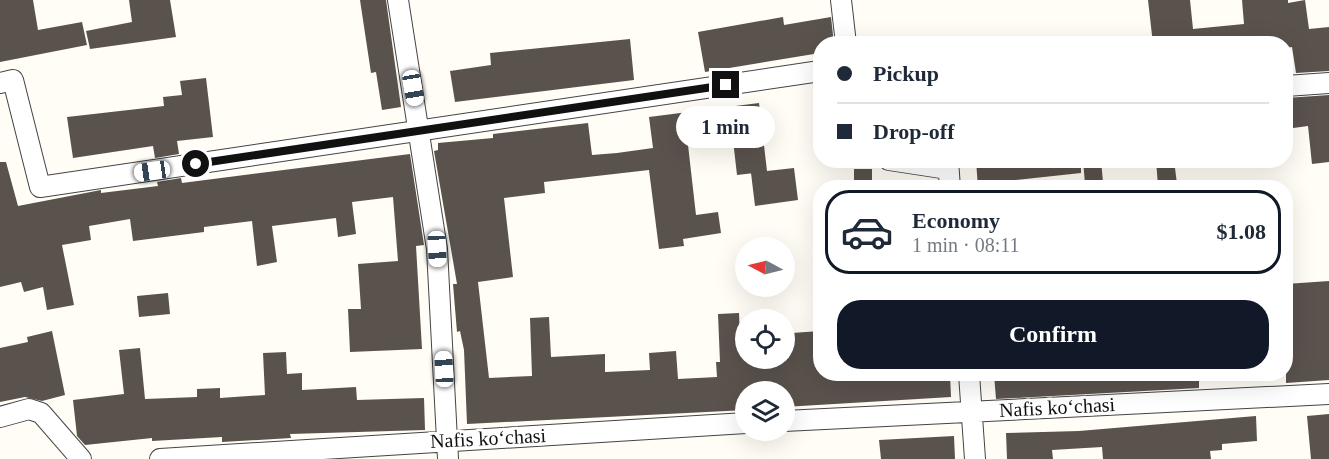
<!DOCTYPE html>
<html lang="en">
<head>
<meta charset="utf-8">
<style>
	:root { --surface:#fff; --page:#f6f6f7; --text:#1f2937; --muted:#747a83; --line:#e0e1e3; --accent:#111827 }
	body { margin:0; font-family:Georgia,serif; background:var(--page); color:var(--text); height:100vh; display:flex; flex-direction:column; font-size:22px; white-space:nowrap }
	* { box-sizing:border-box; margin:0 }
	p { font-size:20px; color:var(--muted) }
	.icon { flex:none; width:33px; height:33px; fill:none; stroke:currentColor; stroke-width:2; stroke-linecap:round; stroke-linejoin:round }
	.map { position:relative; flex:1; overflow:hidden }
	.details { position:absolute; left:813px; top:180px; width:480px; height:201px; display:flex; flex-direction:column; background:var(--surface); border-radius:24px; box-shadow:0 6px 24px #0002 }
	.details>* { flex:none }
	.guide { position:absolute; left:813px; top:36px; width:480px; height:132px; border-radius:24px; box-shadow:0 6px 24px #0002; display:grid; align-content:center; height:132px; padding:0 24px; background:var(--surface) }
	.needle { width:39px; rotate:277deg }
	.controls { position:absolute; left:735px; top:237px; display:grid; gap:12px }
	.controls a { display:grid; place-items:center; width:60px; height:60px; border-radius:50%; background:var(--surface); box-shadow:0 6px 24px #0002; font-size:30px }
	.end { position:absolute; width:27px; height:27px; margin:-14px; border:8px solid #111; background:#fff; box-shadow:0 0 0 3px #fff }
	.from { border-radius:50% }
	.bubble { position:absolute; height:42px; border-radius:21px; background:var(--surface); box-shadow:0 6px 24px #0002; font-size:20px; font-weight:700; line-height:42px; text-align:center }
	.car { position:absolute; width:18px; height:36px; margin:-18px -9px; border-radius:8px; box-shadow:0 0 4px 2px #0007; background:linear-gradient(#fff 24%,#345 0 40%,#fff 0 76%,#345 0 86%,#fff 0) }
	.guide b { display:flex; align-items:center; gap:21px; height:57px; font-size:22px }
	.guide b+b { border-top:2px solid var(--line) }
	.guide i { width:15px; height:15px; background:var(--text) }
	ul { padding:10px 0 0; list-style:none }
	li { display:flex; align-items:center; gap:18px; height:84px; margin:0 12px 9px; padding:0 12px; border:3px solid transparent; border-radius:24px }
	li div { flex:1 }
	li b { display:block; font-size:22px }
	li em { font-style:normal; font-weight:700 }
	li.active { border-color:var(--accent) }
	li>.icon { width:54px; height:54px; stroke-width:1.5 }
	.cta { display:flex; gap:12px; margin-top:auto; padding:12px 24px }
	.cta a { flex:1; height:69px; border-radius:24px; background:var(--accent); color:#fff; font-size:24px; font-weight:700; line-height:69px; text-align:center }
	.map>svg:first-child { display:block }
	.building { fill:#5a524d }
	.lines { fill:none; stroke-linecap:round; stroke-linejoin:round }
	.minor-casing { stroke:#444; stroke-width:22 }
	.minor { stroke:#fff; stroke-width:20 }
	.route { stroke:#111; stroke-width:8 }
	.labels { text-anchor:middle; stroke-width:6; stroke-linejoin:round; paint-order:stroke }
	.street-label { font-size:20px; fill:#111; stroke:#fff }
</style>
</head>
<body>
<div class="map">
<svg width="1329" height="459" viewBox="0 0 1329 459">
	<rect width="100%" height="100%" fill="#fffdf5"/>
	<path class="building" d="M 0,0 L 33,0 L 38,30 L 82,22 L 87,45 L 0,62 Z
		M 129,0 L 170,0 L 176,37 L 90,49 L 86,31 L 132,22 Z
		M 360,0 L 386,0 L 401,107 L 382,110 L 376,72 L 371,73 Z
		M 1148,0 L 1190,0 L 1193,29 L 1244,24 L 1242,0 L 1288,0 L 1288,3 L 1305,0 L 1309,29 L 1329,27 L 1329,71 L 1296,73 L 1292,47 L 1286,48 L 1286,44 L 1153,44 Z
		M 783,17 L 784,25 L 831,17 L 834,44 L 820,44 L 820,53 L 705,72 L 698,32 Z
		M 630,39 L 634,80 L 455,102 L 450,71 L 491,65 L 490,53 Z
		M 206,78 L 213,137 L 177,141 L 179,154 L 155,158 L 153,146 L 73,158 L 67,117 L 164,106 L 163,97 L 182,95 L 180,81 Z
		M 1329,95 L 1329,162 L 1312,164 L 1308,126 L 1286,129 L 1286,98 Z
		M 759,103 L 767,171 L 794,168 L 798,200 L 755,206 L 751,173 L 754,173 L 737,175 L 733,140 L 688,145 L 696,215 L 718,212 L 721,233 L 683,239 L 684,246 L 659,249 L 649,170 L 544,182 L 545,193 L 504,198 L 513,277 L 478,282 L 489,378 L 532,376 L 530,318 L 549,317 L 551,357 L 605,354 L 605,372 L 650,370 L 649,353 L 676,351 L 678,379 L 717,377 L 716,362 L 720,362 L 718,314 L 739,313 L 740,339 L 746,338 L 746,358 L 789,358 L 788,348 L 793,348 L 792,333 L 820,331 L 820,374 L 950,374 L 951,397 L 784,407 L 784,392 L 746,392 L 746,410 L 467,424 L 464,350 L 460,331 L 457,332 L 453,284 L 457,284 L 434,151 L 438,150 L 438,143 L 493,138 L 493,134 L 588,123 L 592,155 L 617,153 L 653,148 L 649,117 Z
		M 410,154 L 424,245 L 416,246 L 422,349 L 350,352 L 348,309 L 361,309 L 358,264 L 398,261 L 393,197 L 352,202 L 356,234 L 338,237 L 336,218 L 272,226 L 277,262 L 257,266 L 252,221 L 204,227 L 204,232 L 133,241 L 130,219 L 89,226 L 91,240 L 62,245 L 74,305 L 47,310 L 43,287 L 24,292 L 21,282 L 0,287 L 0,162 L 6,162 L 18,206 L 101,190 L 101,193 L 158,186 L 157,182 L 181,178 L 182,183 Z
		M 976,160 L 1081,160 L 1081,173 L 1015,180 L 1016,184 L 1004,185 L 1004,188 L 978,188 Z
		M 1083,160 L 1101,160 L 1103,182 L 1085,184 Z
		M 1156,160 L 1174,160 L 1177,184 L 1158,186 Z
		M 854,169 L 872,169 L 872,188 L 854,188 Z
		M 1329,281 L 1329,380 L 1286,383 L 1286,284 Z
		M 168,293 L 170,314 L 139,317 L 137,296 Z
		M 52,331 L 65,395 L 42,401 L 25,397 L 0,402 L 0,348 L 28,342 L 27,337 Z
		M 140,348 L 145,399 L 197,397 L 197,389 L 220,388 L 220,398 L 265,395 L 263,353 L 286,352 L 287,374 L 302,373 L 302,390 L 356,387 L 357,400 L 424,398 L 425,430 L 290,434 L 291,438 L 222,442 L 222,437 L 152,441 L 152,438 L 85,445 L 77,436 L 73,400 L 124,394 L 119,350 Z
		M 994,374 L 1199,374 L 1199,388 L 996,399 Z
		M 1329,414 L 1329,459 L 1311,459 L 1307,416 Z
		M 1256,416 L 1257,441 L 1222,444 L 1222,450 L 1210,451 L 1211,459 L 1103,459 L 1102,447 L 1052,450 L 1053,459 L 1007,459 L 1006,433 L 1079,431 Z
		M 954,436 L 955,459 L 881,459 L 879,440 Z"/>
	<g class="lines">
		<defs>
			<path id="minor" d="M 398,0 L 437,249 L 448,459
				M 841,0 L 846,44
				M 0,83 L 13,80 L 40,187 L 820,71
				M 1286,86 L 1329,83
				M 889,160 L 948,169
				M 948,160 L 950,188
				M 969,374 L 975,459
				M 0,417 L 29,409 L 41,413 L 81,459
				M 784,421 L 1329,394
				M 160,459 L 746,423"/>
		</defs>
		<use href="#minor" class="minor-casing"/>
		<use href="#minor" class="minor"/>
	</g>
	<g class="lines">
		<path class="route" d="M 196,164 L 726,85"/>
	</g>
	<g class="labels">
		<g class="street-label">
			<text transform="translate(1057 407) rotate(-3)" y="7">Nafis koʻchasi</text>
			<text transform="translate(488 438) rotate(-3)" y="7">Nafis koʻchasi</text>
		</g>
	</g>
</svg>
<div class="controls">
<a><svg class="needle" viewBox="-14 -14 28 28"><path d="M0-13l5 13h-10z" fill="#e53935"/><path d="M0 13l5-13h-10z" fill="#747a83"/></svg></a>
<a><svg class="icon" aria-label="locate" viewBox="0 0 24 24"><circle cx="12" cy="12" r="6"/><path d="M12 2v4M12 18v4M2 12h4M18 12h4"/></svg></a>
<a><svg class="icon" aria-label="layers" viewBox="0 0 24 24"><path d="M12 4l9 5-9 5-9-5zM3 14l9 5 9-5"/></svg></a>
</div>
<i class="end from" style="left:196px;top:164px"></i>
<i class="end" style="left:726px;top:85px"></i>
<div class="bubble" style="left:676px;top:106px;width:99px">1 min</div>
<i class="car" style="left:413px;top:88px;rotate:170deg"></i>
<i class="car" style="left:152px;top:171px;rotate:262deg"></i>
<i class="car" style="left:437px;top:249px;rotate:177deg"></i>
<i class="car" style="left:444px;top:369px;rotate:357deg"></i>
<div class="guide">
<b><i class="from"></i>Pickup</b>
<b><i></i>Drop-off</b>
</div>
<section class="details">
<ul>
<li class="active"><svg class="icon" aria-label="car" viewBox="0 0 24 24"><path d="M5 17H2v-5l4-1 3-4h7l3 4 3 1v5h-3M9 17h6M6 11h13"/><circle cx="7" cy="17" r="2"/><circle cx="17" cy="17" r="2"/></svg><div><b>Economy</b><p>1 min · 08:11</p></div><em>$1.08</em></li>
</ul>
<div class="cta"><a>Confirm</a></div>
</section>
</div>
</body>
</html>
